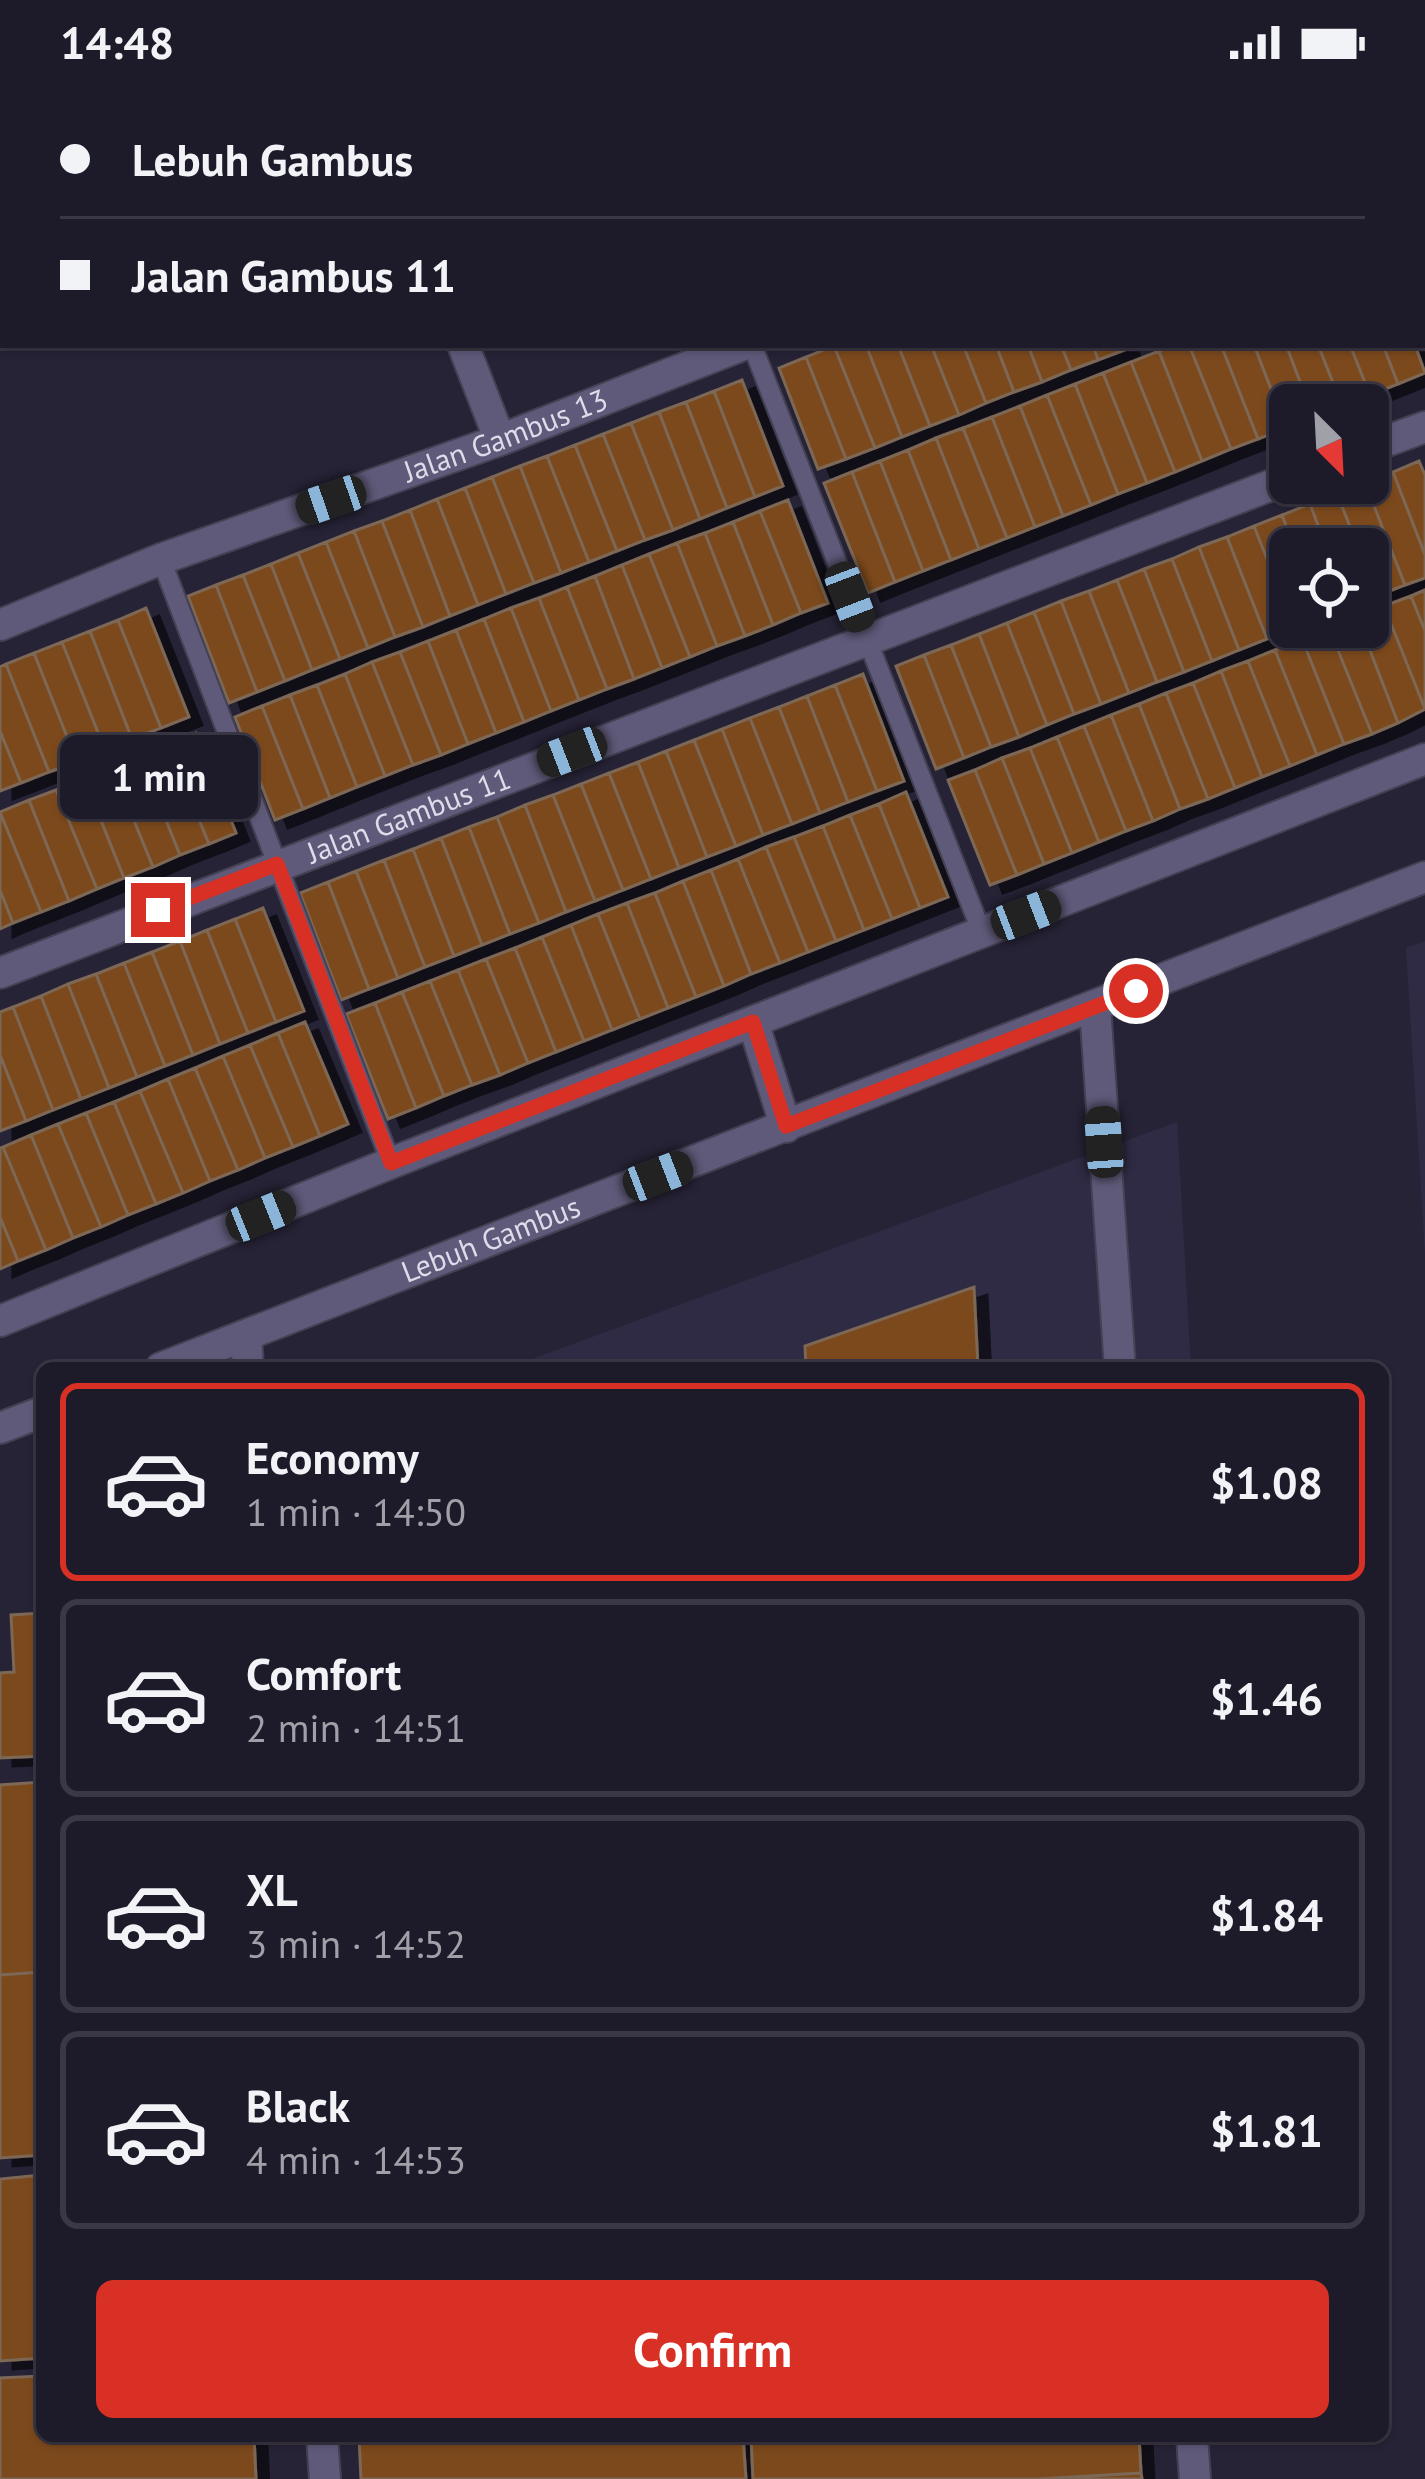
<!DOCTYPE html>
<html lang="en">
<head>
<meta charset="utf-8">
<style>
	:root { --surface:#1d1a29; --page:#252331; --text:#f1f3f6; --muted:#a0a1a8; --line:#3b3846; --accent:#d93025 }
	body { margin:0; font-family:"PT Sans",sans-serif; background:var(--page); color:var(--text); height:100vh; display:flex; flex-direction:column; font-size:45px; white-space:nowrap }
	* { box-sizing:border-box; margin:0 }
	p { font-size:39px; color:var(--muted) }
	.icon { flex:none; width:66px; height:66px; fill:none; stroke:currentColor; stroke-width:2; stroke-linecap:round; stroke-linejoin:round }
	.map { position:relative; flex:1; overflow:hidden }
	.details { position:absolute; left:36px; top:1278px; width:1353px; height:1080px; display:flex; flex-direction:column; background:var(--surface); border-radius:18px; box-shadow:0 3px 9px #0004,0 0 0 3px var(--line) }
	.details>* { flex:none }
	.banner { position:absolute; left:0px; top:0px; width:1425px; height:264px; box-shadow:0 3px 9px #0004,0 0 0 3px var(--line); display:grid; align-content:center; height:264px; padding:0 60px; background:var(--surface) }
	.needle { width:78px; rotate:156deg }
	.tools { position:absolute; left:1269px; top:300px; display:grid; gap:24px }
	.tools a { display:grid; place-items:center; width:120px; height:120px; border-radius:18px; background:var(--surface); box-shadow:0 3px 9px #0004,0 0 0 3px var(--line); font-size:60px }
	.end { position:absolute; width:54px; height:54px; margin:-27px; border:15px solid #d93025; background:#fff; box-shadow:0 0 0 6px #fff }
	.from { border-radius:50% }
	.bubble { position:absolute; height:84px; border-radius:18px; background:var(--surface); box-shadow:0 3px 9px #0004,0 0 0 3px var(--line); font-size:39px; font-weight:800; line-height:84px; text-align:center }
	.car { position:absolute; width:36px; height:72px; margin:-36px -18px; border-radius:15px; box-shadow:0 0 9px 3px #0007; background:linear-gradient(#222 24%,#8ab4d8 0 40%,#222 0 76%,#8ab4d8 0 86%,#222 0) }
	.banner b { display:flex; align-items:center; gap:42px; height:114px; font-size:45px }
	.banner b+b { border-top:3px solid var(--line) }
	.banner i { width:30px; height:30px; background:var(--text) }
	ul { padding:21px 0 0; list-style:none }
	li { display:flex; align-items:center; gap:36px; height:198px; margin:0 24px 18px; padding:0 36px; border:6px solid var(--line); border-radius:18px }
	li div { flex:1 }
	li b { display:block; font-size:45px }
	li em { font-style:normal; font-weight:800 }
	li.on { border-color:var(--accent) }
	li>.icon { width:108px; height:108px; stroke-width:1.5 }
	.button { display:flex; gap:24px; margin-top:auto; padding:24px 60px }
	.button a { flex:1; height:138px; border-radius:18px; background:var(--accent); color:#fff; font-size:48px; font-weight:800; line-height:138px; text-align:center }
	.status { display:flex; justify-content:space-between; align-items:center; height:84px; padding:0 60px; background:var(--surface); direction:ltr }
	.status svg { height:33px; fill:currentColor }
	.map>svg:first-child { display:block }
	.built { fill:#302b44 }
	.building { fill:#7b491a; stroke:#7d6757; stroke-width:3; filter:url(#shadow) }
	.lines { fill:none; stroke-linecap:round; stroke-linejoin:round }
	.service-casing { stroke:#444154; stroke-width:22 }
	.minor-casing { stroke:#444154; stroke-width:34 }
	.tertiary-casing { stroke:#444154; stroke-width:34 }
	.service { stroke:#605a7a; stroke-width:18 }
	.minor { stroke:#605a7a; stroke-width:30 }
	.tertiary { stroke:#605a7a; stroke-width:30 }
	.route { stroke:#d93025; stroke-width:15 }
	.labels { text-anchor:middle; stroke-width:12; stroke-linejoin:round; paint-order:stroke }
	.street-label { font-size:30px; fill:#dedcea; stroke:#272337 }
</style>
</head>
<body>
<div class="status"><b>14:48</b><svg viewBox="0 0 49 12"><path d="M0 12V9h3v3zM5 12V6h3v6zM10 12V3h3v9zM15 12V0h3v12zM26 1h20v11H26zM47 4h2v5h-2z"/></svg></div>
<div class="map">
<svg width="1425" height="2395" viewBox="0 0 1425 2395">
	<defs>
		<filter id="shadow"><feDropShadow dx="13" dy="8" stdDeviation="0" flood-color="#0009"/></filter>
	</defs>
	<rect width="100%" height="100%" fill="#272337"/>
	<path class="built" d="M 1425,857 L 1425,1171 L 1406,864 Z
		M 1177,1038 L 1191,1284 L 508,1284 Z"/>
	<path class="building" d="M 435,0 L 517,0 L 427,3 Z
		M 545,0 L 597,0 L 589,3 Z
		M 597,0 L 671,0 L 672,2 L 589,3 Z
		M 762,0 L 846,0 L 754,3 Z
		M 938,0 L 1013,0 L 1014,2 L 930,3 Z
		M 1098,0 L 1214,0 L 1215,3 L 1099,3 Z
		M 866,261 L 902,353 L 875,364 L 834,262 Z
		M 866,261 L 898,261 L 930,342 L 902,353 Z
		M 898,261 L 931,261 L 959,331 L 930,342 Z
		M 931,261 L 963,261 L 986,319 L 959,331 Z
		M 963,261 L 996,261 L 1014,308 L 986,319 Z
		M 996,261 L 1028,261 L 1042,298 L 1014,308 Z
		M 1028,261 L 1061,261 L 1071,286 L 1042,298 Z
		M 1061,261 L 1093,261 L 1098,276 L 1071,286 Z
		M 1093,261 L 1126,261 L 1127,265 L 1098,276 Z
		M 1174,261 L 1189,261 L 1231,365 L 1202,377 L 1159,267 Z
		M 1189,261 L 1221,261 L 1258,355 L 1231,365 Z
		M 1221,261 L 1254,261 L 1286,344 L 1258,355 Z
		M 1254,261 L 1286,261 L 1309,321 L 1290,321 L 1290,342 L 1286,344 Z
		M 1286,261 L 1318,261 L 1342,321 L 1309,321 Z
		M 1318,261 L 1350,261 L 1370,311 L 1342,321 Z
		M 1350,261 L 1383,261 L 1398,300 L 1370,311 Z
		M 1383,261 L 1415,261 L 1425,289 L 1398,300 Z
		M 834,262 L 875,364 L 846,375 L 806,273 Z
		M 1159,267 L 1202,377 L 1175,388 L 1131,278 Z
		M 806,273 L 846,375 L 818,385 L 779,284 Z
		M 1131,278 L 1175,388 L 1147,399 L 1103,289 Z
		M 1103,289 L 1147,399 L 1118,410 L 1075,300 Z
		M 742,296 L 783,402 L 755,413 L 714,307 Z
		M 1075,300 L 1118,410 L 1091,421 L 1047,311 Z
		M 714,307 L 755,413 L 727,424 L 686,318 Z
		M 1047,311 L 1091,421 L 1063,432 L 1020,322 Z
		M 686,318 L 727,424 L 700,435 L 659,328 Z
		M 1020,322 L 1063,432 L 1035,443 L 992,333 Z
		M 659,328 L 700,435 L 673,446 L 631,339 Z
		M 992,333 L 1035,443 L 1007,454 L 963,344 Z
		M 631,339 L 673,446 L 645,456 L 603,350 Z
		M 963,344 L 1007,454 L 979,465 L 936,354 Z
		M 603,350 L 645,456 L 617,467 L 575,361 Z
		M 936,354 L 979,465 L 951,476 L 908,366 Z
		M 575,361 L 617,467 L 589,478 L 547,372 Z
		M 908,366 L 951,476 L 923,487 L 880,377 Z
		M 547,372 L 589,478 L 561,489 L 520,382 Z
		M 880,377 L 923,487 L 895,498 L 852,388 Z
		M 1419,377 L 1425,391 L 1425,471 L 1393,388 Z
		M 520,382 L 561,489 L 534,499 L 492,393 Z
		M 852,388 L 895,498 L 868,509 L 824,399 Z
		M 1393,388 L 1425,471 L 1425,494 L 1405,501 L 1365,399 Z
		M 492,393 L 534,499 L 506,510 L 465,404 Z
		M 1365,399 L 1405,501 L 1377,512 L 1368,489 L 1368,465 L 1359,465 L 1337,410 Z
		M 465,404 L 506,510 L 478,521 L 437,415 Z
		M 1337,410 L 1359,465 L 1327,465 L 1310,420 Z
		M 437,415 L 478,521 L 450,532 L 410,426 Z
		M 788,416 L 828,519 L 801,529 L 760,427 Z
		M 1310,420 L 1327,465 L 1295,465 L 1282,431 Z
		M 410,426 L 450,532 L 423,543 L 382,437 Z
		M 760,427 L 801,529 L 773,541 L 733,438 Z
		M 1282,431 L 1295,465 L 1290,465 L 1290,533 L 1254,442 Z
		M 382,437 L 423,543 L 395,553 L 354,447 Z
		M 733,438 L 773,541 L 745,552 L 705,449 Z
		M 1254,442 L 1290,533 L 1290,543 L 1294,544 L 1267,555 L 1227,453 Z
		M 354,447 L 395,553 L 368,564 L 326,458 Z
		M 705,449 L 745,552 L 717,562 L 677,459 Z
		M 1227,453 L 1267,555 L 1239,566 L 1199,463 Z
		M 326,458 L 368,564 L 340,575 L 298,469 Z
		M 677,459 L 717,562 L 690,573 L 649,470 Z
		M 1199,463 L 1239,566 L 1212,577 L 1172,475 Z
		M 298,469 L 340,575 L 312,586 L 271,480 Z
		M 649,470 L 690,573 L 662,584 L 622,481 Z
		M 1172,475 L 1212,577 L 1184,588 L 1144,485 Z
		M 271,480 L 312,586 L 285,597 L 243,491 Z
		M 622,481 L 662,584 L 634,595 L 595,492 Z
		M 1144,485 L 1184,588 L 1157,598 L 1117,496 Z
		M 243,491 L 285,597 L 257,608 L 216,501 Z
		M 595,492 L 634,595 L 607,605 L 567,503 Z
		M 1117,496 L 1157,598 L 1129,609 L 1089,507 Z
		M 216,501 L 257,608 L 229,619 L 188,512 Z
		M 567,503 L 607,605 L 579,616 L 539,514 Z
		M 1425,506 L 1425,547 L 1411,512 Z
		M 1089,507 L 1129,609 L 1101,620 L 1061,517 Z
		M 1411,512 L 1425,547 L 1425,625 L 1384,522 Z
		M 539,514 L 579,616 L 551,627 L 511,524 Z
		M 1061,517 L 1101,620 L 1074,630 L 1034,528 Z
		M 1384,522 L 1425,625 L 1398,639 L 1361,543 L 1368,543 L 1368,529 Z
		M 146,524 L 189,633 L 161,644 L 118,536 Z
		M 511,524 L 551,627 L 524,638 L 484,535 Z
		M 1034,528 L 1074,630 L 1047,641 L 1007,539 Z
		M 484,535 L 524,638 L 496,649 L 456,546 Z
		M 118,536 L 161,644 L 132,655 L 90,547 Z
		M 1007,539 L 1047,641 L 1019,653 L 979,550 Z
		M 1361,543 L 1398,639 L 1372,650 L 1329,544 Z
		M 1329,544 L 1372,650 L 1344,660 L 1302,555 Z
		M 456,546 L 496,649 L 468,660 L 428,557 Z
		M 90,547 L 132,655 L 105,666 L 62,558 Z
		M 979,550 L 1019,653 L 991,663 L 951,561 Z
		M 1302,555 L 1344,660 L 1317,671 L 1275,566 Z
		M 428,557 L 468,660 L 441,671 L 400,568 Z
		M 62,558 L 105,666 L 77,678 L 34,569 Z
		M 951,561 L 991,663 L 964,674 L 924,571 Z
		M 1275,566 L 1317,671 L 1290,682 L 1248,577 Z
		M 400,568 L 441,671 L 413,681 L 372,578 Z
		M 34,569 L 77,678 L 49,688 L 6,580 Z
		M 924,571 L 964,674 L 936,685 L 896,582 Z
		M 1248,577 L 1290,682 L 1262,693 L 1221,587 Z
		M 372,578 L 413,681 L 385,692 L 345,590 Z
		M 6,580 L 49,688 L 21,699 L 0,647 L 0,583 Z
		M 1221,587 L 1262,693 L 1235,704 L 1193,599 Z
		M 345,590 L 385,692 L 357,703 L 317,601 Z
		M 863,590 L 904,697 L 877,707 L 835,601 Z
		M 1193,599 L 1235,704 L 1208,715 L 1166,609 Z
		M 317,601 L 357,703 L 330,714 L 290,611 Z
		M 835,601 L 877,707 L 848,718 L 807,612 Z
		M 1166,609 L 1208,715 L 1180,725 L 1139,620 Z
		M 290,611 L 330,714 L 303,725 L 262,622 Z
		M 807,612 L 848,718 L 820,729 L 779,623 Z
		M 1139,620 L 1180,725 L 1153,737 L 1111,631 Z
		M 262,622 L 303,725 L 275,736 L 235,633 Z
		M 779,623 L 820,729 L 792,740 L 750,634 Z
		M 1111,631 L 1153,737 L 1126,747 L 1084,642 Z
		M 750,634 L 792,740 L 763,751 L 722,645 Z
		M 1084,642 L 1126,747 L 1099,758 L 1057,653 Z
		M 722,645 L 763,751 L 736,762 L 694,656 Z
		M 0,647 L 21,699 L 0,707 Z
		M 196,649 L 236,749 L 209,760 L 168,660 Z
		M 1057,653 L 1099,758 L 1072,769 L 1030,664 Z
		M 694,656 L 736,762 L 707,773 L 666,667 Z
		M 168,660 L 209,760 L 180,771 L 140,672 Z
		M 1030,664 L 1072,769 L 1044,780 L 1002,674 Z
		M 666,667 L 707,773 L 679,784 L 638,678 Z
		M 140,672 L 180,771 L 153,783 L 112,683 Z
		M 1002,674 L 1044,780 L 1017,791 L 975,686 Z
		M 638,678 L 679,784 L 651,795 L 609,689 Z
		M 112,683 L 153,783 L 124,794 L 84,694 Z
		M 975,686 L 1017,791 L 990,801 L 948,696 Z
		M 609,689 L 651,795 L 623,806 L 581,700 Z
		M 84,694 L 124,794 L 97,805 L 56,706 Z
		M 581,700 L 623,806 L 595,817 L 553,711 Z
		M 56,706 L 97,805 L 69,817 L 29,716 Z
		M 906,708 L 948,813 L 920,824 L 879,720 Z
		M 553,711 L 595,817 L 566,828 L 525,721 Z
		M 29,716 L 69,817 L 41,828 L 0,728 Z
		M 879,720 L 920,824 L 892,835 L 850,731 Z
		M 525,721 L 566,828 L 539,839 L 497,733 Z
		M 0,728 L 41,828 L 13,839 L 0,806 Z
		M 850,731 L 892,835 L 864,846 L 823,742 Z
		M 497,733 L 539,839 L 510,850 L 469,743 Z
		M 823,742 L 864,846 L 836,857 L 794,753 Z
		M 469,743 L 510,850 L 482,861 L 441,754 Z
		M 794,753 L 836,857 L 808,868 L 766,763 Z
		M 441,754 L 482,861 L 454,872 L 413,765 Z
		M 766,763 L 808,868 L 780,879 L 738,775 Z
		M 413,765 L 454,872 L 425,883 L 384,776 Z
		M 738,775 L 780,879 L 751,890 L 711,786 Z
		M 384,776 L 425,883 L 398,894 L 356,787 Z
		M 711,786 L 751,890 L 724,902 L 683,797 Z
		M 356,787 L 398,894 L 369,905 L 328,798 Z
		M 683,797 L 724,902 L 696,913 L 655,809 Z
		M 328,798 L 369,905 L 341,916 L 300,809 Z
		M 0,806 L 13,839 L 0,845 Z
		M 655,809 L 696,913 L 668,924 L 627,819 Z
		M 627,819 L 668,924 L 640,935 L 598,830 Z
		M 263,824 L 304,927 L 276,938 L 235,835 Z
		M 598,830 L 640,935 L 612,946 L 571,841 Z
		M 235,835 L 276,938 L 248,949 L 207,846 Z
		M 571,841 L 612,946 L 584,957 L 542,853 Z
		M 207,846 L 248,949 L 220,960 L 180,857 Z
		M 542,853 L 584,957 L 556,968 L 515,864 Z
		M 180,857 L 220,960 L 193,971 L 152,868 Z
		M 515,864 L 556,968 L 528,979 L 486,875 Z
		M 152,868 L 193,971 L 165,982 L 124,879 Z
		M 486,875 L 528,979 L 500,991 L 458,886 Z
		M 124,879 L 165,982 L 137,993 L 96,890 Z
		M 458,886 L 500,991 L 472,1001 L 430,897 Z
		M 96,890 L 137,993 L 109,1004 L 68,900 Z
		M 430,897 L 472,1001 L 444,1012 L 402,908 Z
		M 68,900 L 109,1004 L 81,1015 L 41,912 Z
		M 402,908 L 444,1012 L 416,1024 L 375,919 Z
		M 41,912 L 81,1015 L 53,1026 L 13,923 Z
		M 375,919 L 416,1024 L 388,1035 L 346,930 Z
		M 13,923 L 53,1026 L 26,1037 L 0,971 L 0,928 Z
		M 305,938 L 348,1040 L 320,1052 L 278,949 Z
		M 278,949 L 320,1052 L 293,1063 L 250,961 Z
		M 250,961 L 293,1063 L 265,1074 L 223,972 Z
		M 0,971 L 26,1037 L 0,1047 Z
		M 223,972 L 265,1074 L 238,1086 L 195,984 Z
		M 195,984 L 238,1086 L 210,1097 L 168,995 Z
		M 168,995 L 210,1097 L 183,1109 L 140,1007 Z
		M 140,1007 L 183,1109 L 156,1120 L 114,1018 Z
		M 114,1018 L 156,1120 L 128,1131 L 86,1029 Z
		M 86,1029 L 128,1131 L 101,1143 L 58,1040 Z
		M 58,1040 L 101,1143 L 73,1154 L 31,1051 Z
		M 31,1051 L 73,1154 L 46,1166 L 3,1063 Z
		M 3,1063 L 46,1166 L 18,1177 L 0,1133 L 0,1064 Z
		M 0,1133 L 18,1177 L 0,1185 Z
		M 974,1203 L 978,1284 L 806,1284 L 805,1262 Z
		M 42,1529 L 42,1672 L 0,1674 L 0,1589 L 14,1588 L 11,1531 Z
		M 42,1698 L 42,1888 L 0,1891 L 0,1701 Z
		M 42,1888 L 42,2071 L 0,2074 L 0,1891 Z
		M 42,2091 L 42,2274 L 0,2277 L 0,2095 Z
		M 42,2292 L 42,2352 L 254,2352 L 256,2395 L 0,2395 L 0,2294 Z
		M 359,2352 L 743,2352 L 746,2395 L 361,2395 Z
		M 751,2352 L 1139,2352 L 1141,2389 L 1037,2395 L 753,2395 Z
		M 1141,2389 L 1142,2395 L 1037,2395 Z"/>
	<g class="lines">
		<defs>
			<path id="service" d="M 752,261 L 982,849
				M 161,475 L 391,1079"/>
			<g id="minor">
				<path d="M 363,0 L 364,3"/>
				<path d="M 707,0 L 708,3"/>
				<path d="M 1058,0 L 1060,3"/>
				<path d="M 1391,0 L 1392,3"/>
				<path d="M 1422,80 L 1425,87"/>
				<path d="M 463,261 L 500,356"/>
				<path d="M 1368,364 L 1425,343"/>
				<path id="s1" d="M 0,541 L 161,475 L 500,356 L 743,261"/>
				<path id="s2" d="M 0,889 L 1290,394"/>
				<path d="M 1095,923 L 1120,1284"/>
				<path d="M 753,938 L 786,1043"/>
				<path d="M 0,1237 L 391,1079 L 1425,675"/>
				<path d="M 246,1252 L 248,1284"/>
				<path d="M 322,2352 L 325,2395"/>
				<path d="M 1192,2352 L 1195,2395"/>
			</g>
			<g id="tertiary">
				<path id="s3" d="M 161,1284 L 1425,793"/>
				<path d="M 0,1344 L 42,1328"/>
			</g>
		</defs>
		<use href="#service" class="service-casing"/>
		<use href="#minor" class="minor-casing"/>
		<use href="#tertiary" class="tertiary-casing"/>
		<use href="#service" class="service"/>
		<use href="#minor" class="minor"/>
		<use href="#tertiary" class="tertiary"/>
	</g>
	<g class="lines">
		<path class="route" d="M 158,826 L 277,780 L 391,1079 L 753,938 L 786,1042 L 1136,907"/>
	</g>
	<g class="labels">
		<g class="street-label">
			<text dy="10" stroke="none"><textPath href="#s1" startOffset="540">Jalan Gambus 13</textPath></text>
			<text dy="10" stroke="none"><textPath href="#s2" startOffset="438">Jalan Gambus 11</textPath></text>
			<text dy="10" stroke="none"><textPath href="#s3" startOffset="354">Lebuh Gambus</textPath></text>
		</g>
	</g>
</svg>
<div class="tools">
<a><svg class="needle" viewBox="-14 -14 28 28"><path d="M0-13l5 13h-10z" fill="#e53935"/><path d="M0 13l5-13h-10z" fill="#a0a1a8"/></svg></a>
<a><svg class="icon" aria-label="locate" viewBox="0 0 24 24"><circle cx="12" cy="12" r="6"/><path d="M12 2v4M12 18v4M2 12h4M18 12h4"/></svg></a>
</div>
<i class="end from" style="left:1136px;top:907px"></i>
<i class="end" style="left:158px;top:826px"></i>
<div class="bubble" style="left:60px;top:651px;width:198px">1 min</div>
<i class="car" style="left:331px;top:416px;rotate:251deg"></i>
<i class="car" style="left:850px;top:513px;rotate:159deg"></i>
<i class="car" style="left:572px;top:668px;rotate:249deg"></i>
<i class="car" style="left:1026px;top:831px;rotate:69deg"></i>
<i class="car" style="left:1104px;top:1058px;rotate:356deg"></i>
<i class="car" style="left:658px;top:1092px;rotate:69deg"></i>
<i class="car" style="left:261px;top:1132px;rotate:68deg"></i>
<div class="banner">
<b><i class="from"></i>Lebuh Gambus</b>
<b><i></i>Jalan Gambus 11</b>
</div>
<section class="details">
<ul>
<li class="on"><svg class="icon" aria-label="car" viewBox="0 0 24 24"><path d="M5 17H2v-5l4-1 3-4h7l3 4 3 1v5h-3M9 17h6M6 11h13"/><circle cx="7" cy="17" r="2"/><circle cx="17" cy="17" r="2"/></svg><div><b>Economy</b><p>1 min · 14:50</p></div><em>$1.08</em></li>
<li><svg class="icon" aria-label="car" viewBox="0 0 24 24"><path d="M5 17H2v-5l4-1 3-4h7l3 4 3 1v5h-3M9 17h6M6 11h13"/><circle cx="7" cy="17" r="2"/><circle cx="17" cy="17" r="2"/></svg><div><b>Comfort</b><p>2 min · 14:51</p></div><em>$1.46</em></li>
<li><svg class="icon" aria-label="car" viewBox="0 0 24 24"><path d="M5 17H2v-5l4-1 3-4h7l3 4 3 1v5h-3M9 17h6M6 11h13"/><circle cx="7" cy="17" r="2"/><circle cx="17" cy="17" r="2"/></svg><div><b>XL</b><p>3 min · 14:52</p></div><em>$1.84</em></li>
<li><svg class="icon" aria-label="car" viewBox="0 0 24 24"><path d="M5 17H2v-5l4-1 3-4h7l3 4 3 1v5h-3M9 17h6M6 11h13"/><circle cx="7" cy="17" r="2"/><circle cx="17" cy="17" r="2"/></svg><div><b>Black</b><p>4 min · 14:53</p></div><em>$1.81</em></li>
</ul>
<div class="button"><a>Confirm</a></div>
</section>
</div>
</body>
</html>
